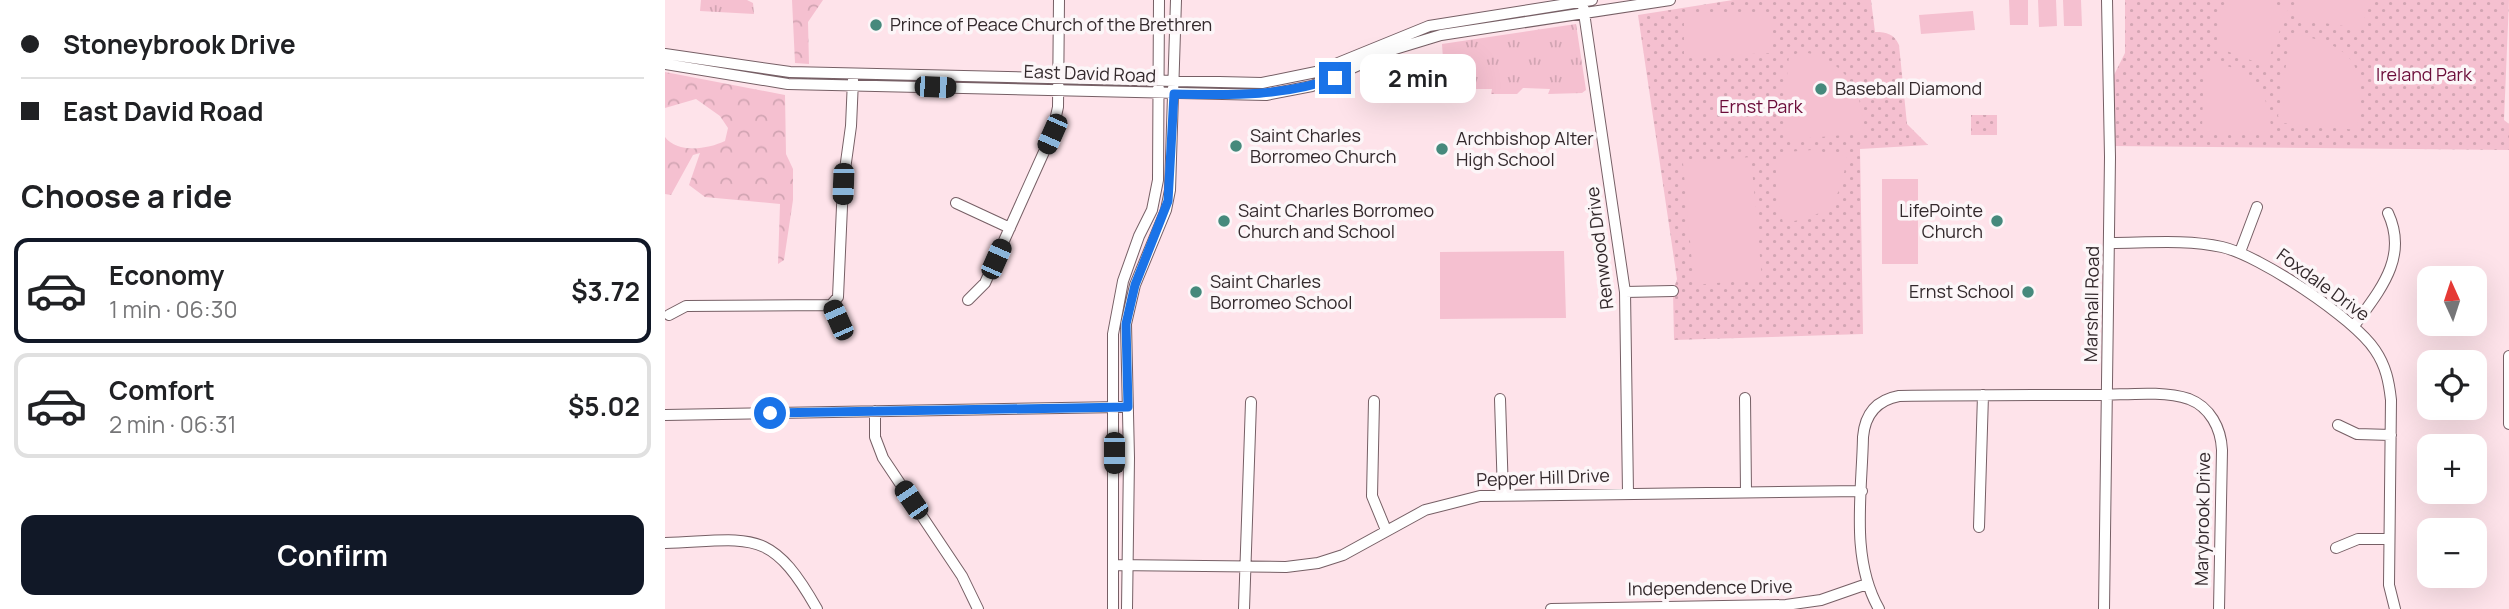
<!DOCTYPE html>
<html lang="en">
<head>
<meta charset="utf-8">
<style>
	:root { --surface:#fff; --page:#f2f2f2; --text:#202124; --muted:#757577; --line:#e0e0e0; --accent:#111827 }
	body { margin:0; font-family:Manrope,sans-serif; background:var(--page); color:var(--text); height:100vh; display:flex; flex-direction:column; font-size:26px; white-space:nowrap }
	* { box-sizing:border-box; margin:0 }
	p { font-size:23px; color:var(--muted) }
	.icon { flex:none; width:38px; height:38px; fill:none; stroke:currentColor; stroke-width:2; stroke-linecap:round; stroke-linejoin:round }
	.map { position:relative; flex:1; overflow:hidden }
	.details { display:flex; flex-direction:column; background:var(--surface); width:665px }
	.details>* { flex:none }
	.guide { display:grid; align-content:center; height:154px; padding:0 21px; background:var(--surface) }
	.needle { width:46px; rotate:357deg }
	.tools { position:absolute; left:1752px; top:266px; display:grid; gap:14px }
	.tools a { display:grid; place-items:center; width:70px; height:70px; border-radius:14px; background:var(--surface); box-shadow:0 7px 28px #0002; font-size:35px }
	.end { position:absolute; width:32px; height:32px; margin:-16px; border:9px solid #1a73e8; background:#fff; box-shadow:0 0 0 4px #fff }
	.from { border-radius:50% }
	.bubble { position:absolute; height:49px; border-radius:14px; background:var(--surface); box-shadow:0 7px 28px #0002; font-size:23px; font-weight:700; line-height:49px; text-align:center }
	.car { position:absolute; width:21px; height:42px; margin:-21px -10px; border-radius:9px; box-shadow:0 0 5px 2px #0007; background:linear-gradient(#222 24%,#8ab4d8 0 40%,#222 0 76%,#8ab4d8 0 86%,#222 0) }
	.guide b { display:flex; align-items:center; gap:24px; height:66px; font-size:26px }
	.guide b+b { border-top:2px solid var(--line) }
	.guide i { width:18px; height:18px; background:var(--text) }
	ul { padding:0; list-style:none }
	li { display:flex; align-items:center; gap:21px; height:105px; margin:0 14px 10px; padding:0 7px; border:4px solid var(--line); border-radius:14px }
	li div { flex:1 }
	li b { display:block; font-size:26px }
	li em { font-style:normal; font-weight:700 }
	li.selected { border-color:var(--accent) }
	li>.icon { width:63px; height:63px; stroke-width:1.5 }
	h2 { padding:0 21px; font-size:32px; line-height:84px }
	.cta { display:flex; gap:14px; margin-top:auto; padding:14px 21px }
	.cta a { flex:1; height:80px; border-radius:14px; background:var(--accent); color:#fff; font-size:28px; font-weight:700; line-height:80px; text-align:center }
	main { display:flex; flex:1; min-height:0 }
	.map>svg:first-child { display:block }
	.grass { fill:url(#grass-tufts) }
	.forest { fill:url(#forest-crowns) }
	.park { fill:url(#park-dots) }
	.pitch { fill:#f5c0d0 }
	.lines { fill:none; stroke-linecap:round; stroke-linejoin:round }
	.minor-casing { stroke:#765f65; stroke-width:12 }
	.minor { stroke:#fff; stroke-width:10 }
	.route { stroke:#1a73e8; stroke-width:9 }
	.poi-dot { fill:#46897c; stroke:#fcf6f8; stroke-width:2.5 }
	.labels { text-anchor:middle; stroke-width:7; stroke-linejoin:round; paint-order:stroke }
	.poi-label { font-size:18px; fill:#33292c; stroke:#fcf6f8; text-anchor:start }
	.street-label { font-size:18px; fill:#33292c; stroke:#fcf6f8 }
	.park-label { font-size:18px; fill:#6b0c39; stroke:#fcf6f8 }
</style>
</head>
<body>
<main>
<section class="details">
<div class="guide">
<b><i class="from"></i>Stoneybrook Drive</b>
<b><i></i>East David Road</b>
</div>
<h2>Choose a ride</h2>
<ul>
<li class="selected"><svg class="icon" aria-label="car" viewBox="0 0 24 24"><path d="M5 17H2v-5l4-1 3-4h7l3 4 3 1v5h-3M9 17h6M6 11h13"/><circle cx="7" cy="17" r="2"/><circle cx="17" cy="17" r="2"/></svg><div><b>Economy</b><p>1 min · 06:30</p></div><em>$3.72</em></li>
<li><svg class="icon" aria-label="car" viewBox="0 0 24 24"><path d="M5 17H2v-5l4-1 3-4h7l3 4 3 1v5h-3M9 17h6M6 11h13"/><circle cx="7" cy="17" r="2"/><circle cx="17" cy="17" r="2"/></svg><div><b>Comfort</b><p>2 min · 06:31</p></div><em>$5.02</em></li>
</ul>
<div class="cta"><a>Confirm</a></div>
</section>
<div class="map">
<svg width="1844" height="609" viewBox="0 0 1844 609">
	<defs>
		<pattern id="grass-tufts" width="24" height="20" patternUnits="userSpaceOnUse" patternTransform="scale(1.75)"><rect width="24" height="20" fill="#f5c0d0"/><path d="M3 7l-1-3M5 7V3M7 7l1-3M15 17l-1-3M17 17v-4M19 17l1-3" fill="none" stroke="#d2a5b3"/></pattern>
		<pattern id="forest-crowns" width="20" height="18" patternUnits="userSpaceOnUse" patternTransform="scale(1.75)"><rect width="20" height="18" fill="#f5c0d0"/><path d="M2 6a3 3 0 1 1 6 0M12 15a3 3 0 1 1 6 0" fill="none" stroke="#d2a5b3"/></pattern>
		<pattern id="park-dots" width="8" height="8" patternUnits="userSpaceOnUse" patternTransform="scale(1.75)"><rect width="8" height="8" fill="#f5c0d0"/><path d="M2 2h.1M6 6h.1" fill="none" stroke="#d2a5b3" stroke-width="1.8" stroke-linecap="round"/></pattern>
	</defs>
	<rect width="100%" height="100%" fill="#fee3ea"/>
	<path class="grass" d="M 36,0 L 82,0 L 88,3 L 89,14 L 35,11 Z
		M 911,24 L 921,90 L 917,93 L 883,94 L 885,89 L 858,88 L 852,94 L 826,94 L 827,89 L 780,89 L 777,44 Z"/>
	<path class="forest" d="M 127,0 L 158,0 L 143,22 L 144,64 L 130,63 Z
		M 0,72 L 120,95 L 121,154 L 128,169 L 128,200 L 119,260 L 113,264 L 115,204 L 40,197 L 24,185 L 35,153 L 28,155 L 6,195 L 0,194 L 0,137 C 13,154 43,149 60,141 L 63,128 L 55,116 L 31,99 L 0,108 Z"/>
	<path class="park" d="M 1068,0 L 1206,0 L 1210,32 C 1222,32 1229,34 1234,45 L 1242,124 L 1263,145 L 1195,149 L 1198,334 L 1009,340 L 1008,291 L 1012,279 L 973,15 Z
		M 1460,0 L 1844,0 L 1839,120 L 1844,124 L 1844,150 L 1445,146 L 1445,83 L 1460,53 Z
		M 1306,115 L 1332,115 L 1332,135 L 1306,135 Z"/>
	<path class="pitch" d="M 1344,0 L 1363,0 L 1363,25 L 1345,25 Z
		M 1373,0 L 1391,0 L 1392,26 L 1374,27 Z
		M 1398,0 L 1416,0 L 1417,26 L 1399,26 Z
		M 1569,0 L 1600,0 L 1623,9 L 1601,66 L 1551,47 L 1556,14 Z
		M 1635,0 L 1703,0 L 1697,29 L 1635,19 L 1632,13 Z
		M 1308,11 L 1310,30 L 1256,34 L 1254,15 Z
		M 1019,15 L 1105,15 L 1108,18 L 1108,53 L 1019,57 Z
		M 1626,33 C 1692,47 1701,63 1692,130 L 1617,123 L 1613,116 Z
		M 1137,52 C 1181,59 1198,93 1200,133 L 1122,140 L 1119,106 L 1124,56 Z
		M 1539,62 C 1589,68 1601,84 1607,132 L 1537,131 Z
		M 1147,150 L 1182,156 C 1175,203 1166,216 1118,223 L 1111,188 L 1111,153 Z
		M 1086,157 L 1097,279 L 1029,285 L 1018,163 Z
		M 1217,179 L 1253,179 L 1253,264 L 1217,264 Z
		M 899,251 L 901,318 L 775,319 L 775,252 Z"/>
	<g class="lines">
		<defs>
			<path id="minor" d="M 918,6 L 960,292 L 963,493
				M 0,54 L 125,72 L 597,83 L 651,72 L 764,26 L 927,0
				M 0,64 L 123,84 L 601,95 L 647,86 L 730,49 L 776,35 L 1005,0
				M 291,203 L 345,228
				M 1445,243 C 1481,243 1521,239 1557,247 C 1594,255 1689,318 1710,350 C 1721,366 1724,382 1726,400 L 1724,585 L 1730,609
				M 1575,252 L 1592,207
				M 960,292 L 1008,291
				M 303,300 L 320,283 L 387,134 L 393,107 L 394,0
				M 166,305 L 173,297 L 178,184 L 186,126 L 188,80
				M 166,305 L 173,320
				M 4,315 L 21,306 L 166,305
				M 1689,326 C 1714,291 1744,258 1723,213
				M 1844,356 L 1844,424
				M 1080,398 L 1081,492
				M 835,399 L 838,494
				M 709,401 L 707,496 L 721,530
				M 210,411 L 210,437 L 218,458 L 297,576 L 313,609
				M 0,415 L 456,407
				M 1673,425 L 1692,434 L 1726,435
				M 1314,527 L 1318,395
				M 0,543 C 87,540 105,526 152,609
				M 1671,548 L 1693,539 L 1724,539
				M 449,565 L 621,567 L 653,563 L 678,555 L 760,510 L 815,496 L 1197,491
				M 448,609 L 448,334 L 458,281 L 474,236 L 487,210 L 493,180 L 494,0
				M 462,609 L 464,458 L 461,324 L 470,285 L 501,210 L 505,190 L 511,0
				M 579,609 L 586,402
				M 886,609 L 1121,605 L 1156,600 L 1202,584
				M 1214,609 C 1185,558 1197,493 1198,437 C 1200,414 1212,400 1234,396 C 1301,395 1367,395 1433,395 C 1460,395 1497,390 1524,399 C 1545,407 1556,428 1557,450 L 1554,609
				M 1439,609 L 1445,157 L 1442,0"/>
		</defs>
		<use href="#minor" class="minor-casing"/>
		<use href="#minor" class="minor"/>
	</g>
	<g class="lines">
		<path class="route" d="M 105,413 L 463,407 L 461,324 L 470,285 L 503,201 L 509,94 C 565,95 617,97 670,78"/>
	</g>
	<g class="poi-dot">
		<circle cx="211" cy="25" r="7"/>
		<circle cx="1156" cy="89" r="7"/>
		<circle cx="571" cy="146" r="7"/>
		<circle cx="777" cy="149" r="7"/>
		<circle cx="559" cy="221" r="7"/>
		<circle cx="1332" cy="221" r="7"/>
		<circle cx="531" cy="292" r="7"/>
		<circle cx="1363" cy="292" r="7"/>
	</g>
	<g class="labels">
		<g class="poi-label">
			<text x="225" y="31">Prince of Peace Church of the Brethren</text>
			<text x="1170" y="95">Baseball Diamond</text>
			<text x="585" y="142">Saint Charles<tspan x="585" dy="21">Borromeo Church</tspan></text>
			<text x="791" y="145">Archbishop Alter<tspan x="791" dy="21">High School</tspan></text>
			<text x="573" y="217">Saint Charles Borromeo<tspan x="573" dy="21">Church and School</tspan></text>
			<text x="1318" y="217" text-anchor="end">LifePointe<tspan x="1318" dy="21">Church</tspan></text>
			<text x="545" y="288">Saint Charles<tspan x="545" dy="21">Borromeo School</tspan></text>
			<text x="1349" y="298" text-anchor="end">Ernst School</text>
		</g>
		<g class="street-label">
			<text transform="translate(425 74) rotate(2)" y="6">East David Road</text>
			<text transform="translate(935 248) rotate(-97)" y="6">Renwood Drive</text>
			<text transform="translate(1658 285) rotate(36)" y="6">Foxdale Drive</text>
			<text transform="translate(1427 304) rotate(-89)" y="6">Marshall Road</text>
			<text transform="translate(878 478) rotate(-2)" y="6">Pepper Hill Drive</text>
			<text transform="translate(1538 519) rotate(-89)" y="6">Marybrook Drive</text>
			<text transform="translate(1045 588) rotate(-1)" y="6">Independence Drive</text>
		</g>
		<g class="park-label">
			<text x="1759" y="81">Ireland Park</text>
			<text x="1096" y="113">Ernst Park</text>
		</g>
	</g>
</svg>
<div class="tools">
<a><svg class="needle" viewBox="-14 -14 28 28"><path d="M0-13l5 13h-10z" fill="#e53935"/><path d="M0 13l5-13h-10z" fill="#757577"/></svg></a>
<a><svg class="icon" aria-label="locate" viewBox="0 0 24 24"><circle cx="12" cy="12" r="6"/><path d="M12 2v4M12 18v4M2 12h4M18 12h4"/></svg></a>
<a>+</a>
<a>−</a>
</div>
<i class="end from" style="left:105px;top:413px"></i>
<i class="end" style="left:670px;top:78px"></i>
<div class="bubble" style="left:695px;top:54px;width:116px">2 min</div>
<i class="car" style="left:270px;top:87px;rotate:92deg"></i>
<i class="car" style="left:387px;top:134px;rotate:204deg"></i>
<i class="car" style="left:178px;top:184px;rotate:182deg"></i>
<i class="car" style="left:331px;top:259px;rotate:24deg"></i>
<i class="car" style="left:173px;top:320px;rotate:336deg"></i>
<i class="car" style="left:449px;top:453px;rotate:180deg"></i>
<i class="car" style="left:246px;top:500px;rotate:326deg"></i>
</div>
</main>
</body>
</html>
